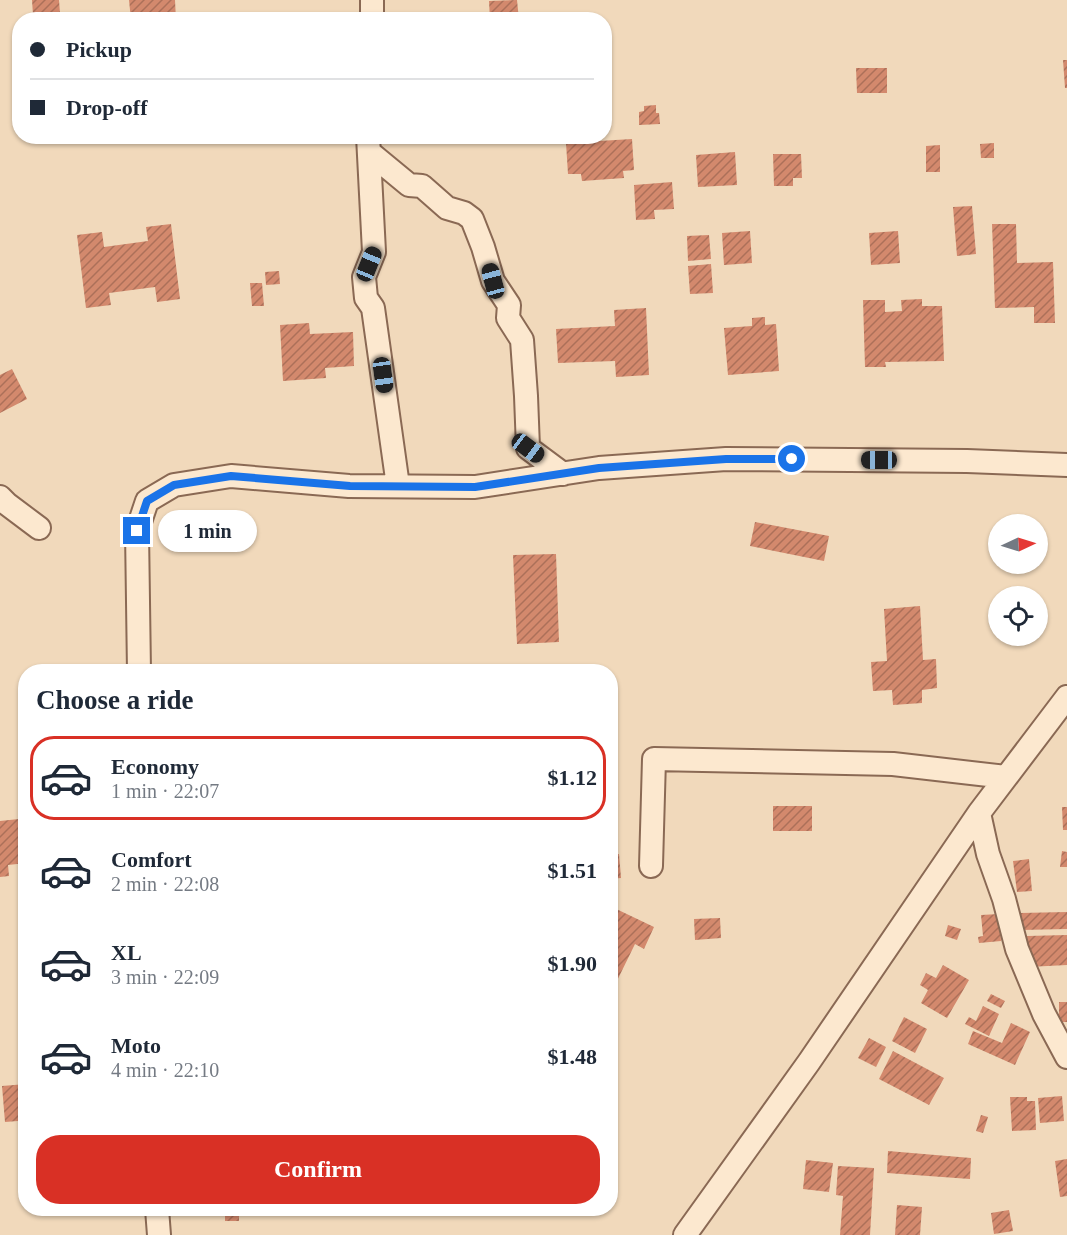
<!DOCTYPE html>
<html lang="en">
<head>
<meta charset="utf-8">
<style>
	:root { --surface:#fff; --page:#f6f6f7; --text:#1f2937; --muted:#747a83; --line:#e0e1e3; --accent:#d93025 }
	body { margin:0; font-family:Georgia,serif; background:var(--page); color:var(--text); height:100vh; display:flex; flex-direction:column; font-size:22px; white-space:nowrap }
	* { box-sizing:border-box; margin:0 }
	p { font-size:20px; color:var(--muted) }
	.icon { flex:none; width:33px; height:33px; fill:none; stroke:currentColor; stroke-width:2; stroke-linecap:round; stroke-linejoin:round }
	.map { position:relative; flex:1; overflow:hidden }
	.panel { position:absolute; left:18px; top:664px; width:600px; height:552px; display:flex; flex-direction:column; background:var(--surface); border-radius:24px; box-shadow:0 2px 4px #0004 }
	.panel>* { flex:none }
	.banner { position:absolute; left:12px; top:12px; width:600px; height:132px; border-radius:24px; box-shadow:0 2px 4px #0004; display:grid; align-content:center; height:132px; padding:0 18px; background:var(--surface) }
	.needle { width:39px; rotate:86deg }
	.buttons { position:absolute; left:988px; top:514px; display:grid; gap:12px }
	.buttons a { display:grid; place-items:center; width:60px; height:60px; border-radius:50%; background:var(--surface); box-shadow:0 2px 4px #0004; font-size:30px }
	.end { position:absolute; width:27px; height:27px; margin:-14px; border:8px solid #1a73e8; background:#fff; box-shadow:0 0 0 3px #fff }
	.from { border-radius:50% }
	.bubble { position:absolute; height:42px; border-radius:21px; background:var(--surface); box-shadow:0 2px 4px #0004; font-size:20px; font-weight:600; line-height:42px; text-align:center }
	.car { position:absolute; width:18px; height:36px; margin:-18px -9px; border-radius:8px; box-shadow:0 0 4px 2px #0007; background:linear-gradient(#222 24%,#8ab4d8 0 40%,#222 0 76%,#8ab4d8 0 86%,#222 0) }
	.banner b { display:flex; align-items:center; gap:21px; height:57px; font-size:22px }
	.banner b+b { border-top:2px solid var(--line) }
	.banner i { width:15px; height:15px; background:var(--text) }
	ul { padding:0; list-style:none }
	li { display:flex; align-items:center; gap:18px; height:84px; margin:0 12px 9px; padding:0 6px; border:3px solid transparent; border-radius:24px }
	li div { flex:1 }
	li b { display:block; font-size:22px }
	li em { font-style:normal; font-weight:600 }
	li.active { border-color:var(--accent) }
	li>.icon { width:54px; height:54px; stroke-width:1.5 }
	h2 { padding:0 18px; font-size:27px; line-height:72px }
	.action { display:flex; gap:12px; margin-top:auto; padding:12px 18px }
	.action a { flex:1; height:69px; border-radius:24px; background:var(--accent); color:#fff; font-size:24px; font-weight:600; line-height:69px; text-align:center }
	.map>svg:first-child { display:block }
	.building { fill:url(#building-hatch) }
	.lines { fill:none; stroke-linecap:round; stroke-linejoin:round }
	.street-casing { stroke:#8a6954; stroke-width:26 }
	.street { stroke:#fce8cf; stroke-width:22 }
	.route { stroke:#1a73e8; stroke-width:8 }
</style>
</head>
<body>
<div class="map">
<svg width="1067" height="1235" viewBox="0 0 1067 1235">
	<defs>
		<pattern id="building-hatch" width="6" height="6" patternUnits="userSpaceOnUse" patternTransform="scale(1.5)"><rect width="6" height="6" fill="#d3896d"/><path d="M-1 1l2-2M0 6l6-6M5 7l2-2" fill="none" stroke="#ac7059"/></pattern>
	</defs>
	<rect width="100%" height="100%" fill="#f1d9bb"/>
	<path class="building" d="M 32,0 L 59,0 L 60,13 L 33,15 Z
		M 129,0 L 175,0 L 176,20 L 131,20 Z
		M 517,0 L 519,20 L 490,20 L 489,1 Z
		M 1063,60 L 1067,60 L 1067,88 L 1065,88 Z
		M 856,68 L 887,68 L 887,93 L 857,93 Z
		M 656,105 L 656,113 L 659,113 L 660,124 L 639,125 L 639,112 L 644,111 L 644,106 Z
		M 241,136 L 269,136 L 269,141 L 241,143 Z
		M 632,139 L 634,170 L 623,171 L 624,178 L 582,181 L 581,174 L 568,174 L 566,143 Z
		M 994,143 L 994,158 L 981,158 L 980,144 Z
		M 940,145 L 940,172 L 926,172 L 926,146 Z
		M 735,152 L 737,185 L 698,187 L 696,155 Z
		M 773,154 L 801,154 L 802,178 L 793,178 L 793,186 L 774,186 Z
		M 672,182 L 674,209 L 654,210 L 655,219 L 636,220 L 634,185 Z
		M 972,206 L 976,254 L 957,256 L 953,207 Z
		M 171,224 L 180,299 L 157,302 L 155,287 L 109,293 L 111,305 L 86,308 L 77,235 L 102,232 L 104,247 L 148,241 L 146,227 Z
		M 992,224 L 1016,224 L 1017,263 L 1053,262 L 1055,323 L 1034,323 L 1034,307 L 995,308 Z
		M 750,231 L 752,263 L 724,265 L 722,233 Z
		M 898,231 L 900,263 L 871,265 L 869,233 Z
		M 709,235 L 711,259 L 688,261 L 687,236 Z
		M 711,264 L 713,293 L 690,294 L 688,266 Z
		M 279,271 L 280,284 L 266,285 L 265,272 Z
		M 250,283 L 262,283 L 264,306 L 252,306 Z
		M 922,299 L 922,306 L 942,306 L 944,361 L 885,362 L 886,367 L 865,367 L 863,300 L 885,300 L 885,312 L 902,311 L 901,300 Z
		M 646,308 L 649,375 L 616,377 L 615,361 L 558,363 L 556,329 L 615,326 L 614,310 Z
		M 765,317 L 765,325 L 776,324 L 779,371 L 728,375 L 724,328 L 752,326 L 752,318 Z
		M 309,323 L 310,334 L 353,332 L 354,366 L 325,368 L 326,378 L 283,381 L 280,325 Z
		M 12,369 L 27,399 L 0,413 L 0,375 Z
		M 755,522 L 829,536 L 824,561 L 750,546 Z
		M 556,554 L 559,642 L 517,644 L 513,555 Z
		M 920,606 L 923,660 L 936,659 L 937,688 L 922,690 L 922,703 L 893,705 L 892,690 L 873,691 L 871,662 L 887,661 L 884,609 Z
		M 773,806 L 812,806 L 812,831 L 773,831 Z
		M 1062,807 L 1067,807 L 1067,830 L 1063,830 Z
		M 19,819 L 19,827 L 26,827 L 26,863 L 8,865 L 9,876 L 0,877 L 0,821 Z
		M 1062,851 L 1067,852 L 1067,867 L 1060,867 Z
		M 619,854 L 621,878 L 610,879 L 610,855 Z
		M 1029,859 L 1032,891 L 1017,892 L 1013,861 Z
		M 610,906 L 654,927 L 644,949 L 635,944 L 610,995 Z
		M 1067,912 L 1067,929 L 1021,930 L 1020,913 Z
		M 999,914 L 1001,941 L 979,943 L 978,937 L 983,936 L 981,915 Z
		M 720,918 L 721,938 L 695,940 L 694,919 Z
		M 948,925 L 961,929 L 957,940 L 945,936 Z
		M 1067,935 L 1067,965 L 1028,967 L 1027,936 Z
		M 943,965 L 969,980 L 947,1018 L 921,1003 L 928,990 L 920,985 L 926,973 L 936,978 Z
		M 991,994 L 1005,1001 L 1001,1008 L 987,1001 Z
		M 1059,1002 L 1067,1002 L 1067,1022 L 1059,1022 Z
		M 983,1006 L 999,1014 L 989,1036 L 965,1024 L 969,1017 L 976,1021 Z
		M 904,1017 L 927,1029 L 915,1053 L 892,1041 Z
		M 1011,1023 L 1030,1032 L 1015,1065 L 968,1044 L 973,1031 L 1002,1043 Z
		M 869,1038 L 886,1047 L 876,1067 L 858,1058 Z
		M 893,1051 L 944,1078 L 929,1105 L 879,1079 Z
		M 26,1084 L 26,1152 L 20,1153 L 18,1121 L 5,1122 L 2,1086 Z
		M 1062,1096 L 1064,1121 L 1040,1123 L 1038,1098 Z
		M 1010,1097 L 1027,1097 L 1027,1101 L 1035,1101 L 1036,1130 L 1012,1131 Z
		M 981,1115 L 988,1117 L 983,1133 L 976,1131 Z
		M 888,1151 L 971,1158 L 970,1179 L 887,1173 Z
		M 1067,1159 L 1067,1196 L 1060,1197 L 1055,1161 Z
		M 806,1160 L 833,1163 L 829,1192 L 803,1189 Z
		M 838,1166 L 874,1168 L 870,1235 L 840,1235 L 843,1196 L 836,1195 Z
		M 897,1205 L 922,1207 L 920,1235 L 895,1235 Z
		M 225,1209 L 244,1209 L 244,1213 L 239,1213 L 239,1221 L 225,1221 Z
		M 1009,1210 L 1013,1231 L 994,1234 L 991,1213 Z"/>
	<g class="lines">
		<defs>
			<path id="street" d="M 372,20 L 372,0
				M 368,136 L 374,252 L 364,277 L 366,298 L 373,308 L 398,486
				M 369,152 L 409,185 L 422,186 L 447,208 L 464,213 L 472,219 L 483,247 L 493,281 L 509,305 L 508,318 L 522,340 L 526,396 L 528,448 L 563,474
				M 0,497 L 7,504 L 39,528
				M 139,672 L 137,531 L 147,501 L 174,485 L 231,476 L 349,486 L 475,487 L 599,468 L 726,459 L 967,461 L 1067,465
				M 979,813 L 988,854 L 1004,899 L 1017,949 L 1044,1014 L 1067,1057
				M 651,866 L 654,759 L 893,764 L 1006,777
				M 157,1209 L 159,1235
				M 685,1235 L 809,1062 L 979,813 L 1067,697"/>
		</defs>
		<use href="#street" class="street-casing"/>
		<use href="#street" class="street"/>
	</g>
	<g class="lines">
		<path class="route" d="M 137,531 L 147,501 L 174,485 L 231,476 L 350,486 L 475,487 L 599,468 L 726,459 L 792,459"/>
	</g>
</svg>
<div class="buttons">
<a><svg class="needle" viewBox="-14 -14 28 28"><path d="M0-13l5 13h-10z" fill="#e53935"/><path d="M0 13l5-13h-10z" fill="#747a83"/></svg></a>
<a><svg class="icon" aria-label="locate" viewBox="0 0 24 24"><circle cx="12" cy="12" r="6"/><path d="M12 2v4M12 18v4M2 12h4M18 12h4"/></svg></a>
</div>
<i class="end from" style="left:792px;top:459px"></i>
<i class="end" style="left:137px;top:531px"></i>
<div class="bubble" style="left:158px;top:510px;width:99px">1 min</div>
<i class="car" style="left:369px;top:264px;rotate:22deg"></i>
<i class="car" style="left:493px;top:281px;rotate:345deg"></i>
<i class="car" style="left:383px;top:375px;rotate:172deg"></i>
<i class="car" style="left:528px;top:448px;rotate:127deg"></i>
<i class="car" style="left:879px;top:460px;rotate:270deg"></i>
<div class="banner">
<b><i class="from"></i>Pickup</b>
<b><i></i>Drop-off</b>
</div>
<section class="panel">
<h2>Choose a ride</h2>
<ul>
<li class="active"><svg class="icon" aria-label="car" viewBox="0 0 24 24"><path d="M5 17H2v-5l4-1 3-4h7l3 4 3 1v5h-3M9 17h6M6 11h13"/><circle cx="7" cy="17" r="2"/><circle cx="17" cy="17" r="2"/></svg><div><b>Economy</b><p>1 min · 22:07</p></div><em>$1.12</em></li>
<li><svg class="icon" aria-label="car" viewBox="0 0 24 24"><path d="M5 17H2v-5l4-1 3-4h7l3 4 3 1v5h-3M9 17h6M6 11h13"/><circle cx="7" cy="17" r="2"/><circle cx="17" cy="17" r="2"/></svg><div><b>Comfort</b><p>2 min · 22:08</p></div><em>$1.51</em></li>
<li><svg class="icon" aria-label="car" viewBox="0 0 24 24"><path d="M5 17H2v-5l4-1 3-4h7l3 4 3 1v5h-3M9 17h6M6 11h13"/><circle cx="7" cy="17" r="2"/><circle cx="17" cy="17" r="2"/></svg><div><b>XL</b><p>3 min · 22:09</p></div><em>$1.90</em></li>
<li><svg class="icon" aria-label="car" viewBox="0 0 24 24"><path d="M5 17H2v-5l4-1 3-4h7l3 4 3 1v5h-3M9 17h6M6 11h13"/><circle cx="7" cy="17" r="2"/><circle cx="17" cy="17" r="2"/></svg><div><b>Moto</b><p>4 min · 22:10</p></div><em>$1.48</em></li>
</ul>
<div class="action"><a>Confirm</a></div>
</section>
</div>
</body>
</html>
